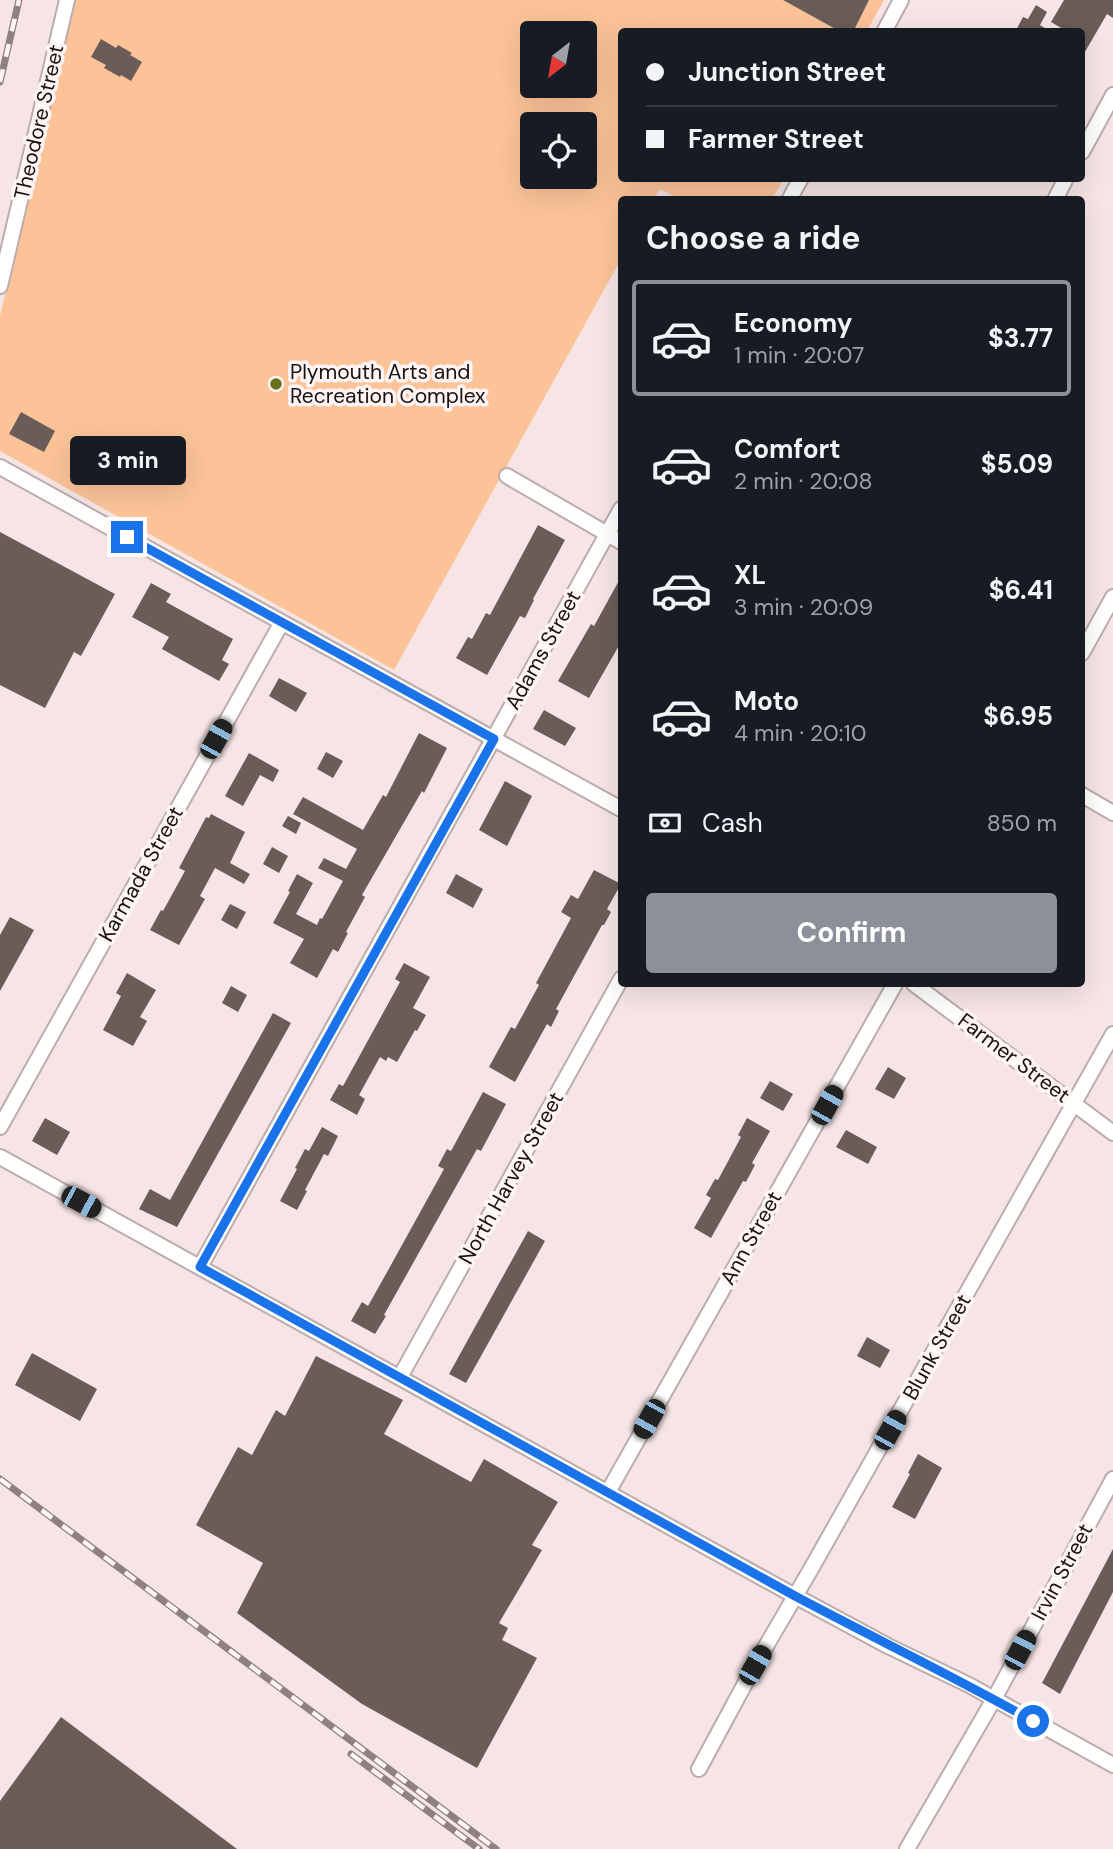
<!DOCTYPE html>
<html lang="en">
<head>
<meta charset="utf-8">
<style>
	:root { --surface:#171b24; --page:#242831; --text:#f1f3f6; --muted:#9ea1a6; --line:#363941; --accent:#8c9099 }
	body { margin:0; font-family:"DM Sans",sans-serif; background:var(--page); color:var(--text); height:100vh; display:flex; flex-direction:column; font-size:26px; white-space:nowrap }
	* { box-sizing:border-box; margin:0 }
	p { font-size:23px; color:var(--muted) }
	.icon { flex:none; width:38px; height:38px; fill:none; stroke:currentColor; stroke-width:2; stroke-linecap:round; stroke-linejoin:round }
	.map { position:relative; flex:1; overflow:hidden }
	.drawer { position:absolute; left:618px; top:196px; width:467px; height:791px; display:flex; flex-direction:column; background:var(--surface); border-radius:7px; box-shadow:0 7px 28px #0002 }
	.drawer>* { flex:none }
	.hud { position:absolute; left:618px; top:28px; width:467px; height:154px; border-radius:7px; box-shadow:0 7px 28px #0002; display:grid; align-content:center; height:154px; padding:0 28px; background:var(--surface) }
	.needle { width:46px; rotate:211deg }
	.tools { position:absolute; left:520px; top:21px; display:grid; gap:14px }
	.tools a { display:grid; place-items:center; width:77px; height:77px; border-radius:7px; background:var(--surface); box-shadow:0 7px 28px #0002; font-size:35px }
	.end { position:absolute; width:32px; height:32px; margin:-16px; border:9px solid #1a73e8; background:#fff; box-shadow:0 0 0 4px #fff }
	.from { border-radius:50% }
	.bubble { position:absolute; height:49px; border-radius:7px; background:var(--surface); box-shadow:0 7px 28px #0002; font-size:23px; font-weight:700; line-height:49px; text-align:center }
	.car { position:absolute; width:21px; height:42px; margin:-21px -10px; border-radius:9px; box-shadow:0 0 5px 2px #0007; background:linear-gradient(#222 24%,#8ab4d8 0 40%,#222 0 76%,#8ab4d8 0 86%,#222 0) }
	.hud b { display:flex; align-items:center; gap:24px; height:66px; font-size:26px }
	.hud b+b { border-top:2px solid var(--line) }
	.hud i { width:18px; height:18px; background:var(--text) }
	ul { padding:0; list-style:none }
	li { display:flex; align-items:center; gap:21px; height:116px; margin:0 14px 10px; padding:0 14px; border:4px solid transparent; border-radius:7px }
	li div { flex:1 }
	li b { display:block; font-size:26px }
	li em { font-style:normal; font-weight:700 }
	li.selected { border-color:var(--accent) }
	li>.icon { width:63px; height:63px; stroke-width:1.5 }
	h2 { padding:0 28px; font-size:32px; line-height:84px }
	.pay { display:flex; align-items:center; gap:18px; height:77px; padding:0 28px; font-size:26px }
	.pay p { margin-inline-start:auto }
	.primary-button { display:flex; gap:14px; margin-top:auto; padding:14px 28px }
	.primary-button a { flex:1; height:80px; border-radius:7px; background:var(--accent); color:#fff; font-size:28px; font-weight:700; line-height:80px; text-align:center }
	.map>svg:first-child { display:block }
	.green { fill:#fcc399; fill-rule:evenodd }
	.building { fill:#6a5d59 }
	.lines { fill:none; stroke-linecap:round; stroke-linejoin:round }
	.street-casing { stroke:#bcacac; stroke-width:18 }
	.street { stroke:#fff; stroke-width:14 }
	.rail-casing { stroke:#8d8181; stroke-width:7 }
	.rail { stroke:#fef4f4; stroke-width:4.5; stroke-dasharray:13; stroke-linecap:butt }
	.route { stroke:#1a73e8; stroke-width:9 }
	.poi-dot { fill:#66721c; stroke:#fef4f4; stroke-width:2.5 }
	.labels { text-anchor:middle; stroke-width:7; stroke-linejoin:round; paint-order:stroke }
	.street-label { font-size:21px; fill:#171212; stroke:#fef4f4 }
	.poi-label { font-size:21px; fill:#171212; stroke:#fef4f4; text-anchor:start }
</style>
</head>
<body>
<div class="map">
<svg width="1113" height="1849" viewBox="0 0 1113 1849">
	<rect width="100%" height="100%" fill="#f6e5e4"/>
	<path class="green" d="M 76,0 L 884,0 L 867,31 L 621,32 L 621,178 L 784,179 L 772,199 L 679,199 L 660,189 L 654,199 L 621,200 L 621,259 L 394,670 L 0,451 L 0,316 ZM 532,33 L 584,33 L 584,86 L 532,86 ZM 532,124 L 584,124 L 584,177 L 532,177 Z"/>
	<path class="building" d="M 783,0 L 869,0 L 853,32 L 841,32 Z
		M 1064,0 L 1113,0 L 1113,18 L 1107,14 L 1082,57 L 1082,32 L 1068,32 L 1051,22 Z
		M 1036,5 L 1047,12 L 1040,25 L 1051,32 L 1015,32 L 1023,17 L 1028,19 Z
		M 101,39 L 116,48 L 118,45 L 132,53 L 130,55 L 142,62 L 131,81 L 121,75 L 120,77 L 104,68 L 106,65 L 91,57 Z
		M 21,412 L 55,431 L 44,452 L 9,434 Z
		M 538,525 L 565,540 L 533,599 L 534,600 L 525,618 L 520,616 L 487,675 L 456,658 L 468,637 L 472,639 L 486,613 L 490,615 Z
		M 0,532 L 115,594 L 81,656 L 74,652 L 45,708 L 0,685 Z
		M 621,577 L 621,642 L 589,698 L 558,681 L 591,624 L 594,626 Z
		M 151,583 L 171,594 L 166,602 L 233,639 L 222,660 L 229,664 L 219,681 L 162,649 L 169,637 L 132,617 Z
		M 279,678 L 307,693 L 296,712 L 269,696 Z
		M 544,710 L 576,728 L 565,746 L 533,729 Z
		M 419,733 L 447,748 L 424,793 L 422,791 L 362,895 L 365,897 L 346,932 L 348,933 L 338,952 L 333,949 L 317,978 L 290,963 L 304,939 L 273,923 L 290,892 L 288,891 L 297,874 L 313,883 L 296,914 L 317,925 L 320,918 L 322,919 L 343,881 L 318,868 L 324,858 L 346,869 L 357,849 L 293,814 L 303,797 L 363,830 L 383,795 L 386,797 Z
		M 326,752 L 343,761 L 333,778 L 317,769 Z
		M 249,753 L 279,770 L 273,782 L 260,775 L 243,806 L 225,796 Z
		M 505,781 L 532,796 L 507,846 L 479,830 Z
		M 211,814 L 245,832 L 230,863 L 250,874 L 244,884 L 215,868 L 200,896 L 205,899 L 179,945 L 150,930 L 161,910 L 163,911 L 185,871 L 179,868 L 195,838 L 206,817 L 209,818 Z
		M 288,816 L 301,823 L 296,834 L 282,826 Z
		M 272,847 L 288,856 L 279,873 L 263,864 Z
		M 594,870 L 621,884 L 607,909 L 611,912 L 604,925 L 602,925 L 556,1009 L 559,1011 L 551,1027 L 547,1024 L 515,1082 L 489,1067 L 511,1027 L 515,1029 L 539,985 L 536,983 L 571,918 L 561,912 L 571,895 L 578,899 Z
		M 456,874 L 483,889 L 473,908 L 446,893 Z
		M 230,904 L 246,912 L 237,929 L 221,920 Z
		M 10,917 L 34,930 L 0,991 L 0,935 Z
		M 404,963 L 430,977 L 413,1008 L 426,1015 L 417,1031 L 415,1030 L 397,1062 L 388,1057 L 386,1061 L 380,1057 L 359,1095 L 365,1099 L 357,1115 L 330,1100 L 339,1084 L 343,1086 L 400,982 L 395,979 Z
		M 127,973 L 156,990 L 140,1017 L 147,1021 L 133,1046 L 103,1030 L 121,996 L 116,993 Z
		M 231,986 L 247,995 L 238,1012 L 222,1003 Z
		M 273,1013 L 291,1023 L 177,1227 L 139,1209 L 150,1189 L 170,1200 Z
		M 888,1067 L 906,1078 L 894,1099 L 875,1089 Z
		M 770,1081 L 793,1094 L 783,1111 L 760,1098 Z
		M 483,1092 L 506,1104 L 481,1151 L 477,1149 L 384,1315 L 386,1316 L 375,1334 L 351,1321 L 362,1302 L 368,1306 L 386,1274 L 444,1169 L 438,1166 L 447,1149 L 451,1151 Z
		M 45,1118 L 70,1132 L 57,1155 L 32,1141 Z
		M 747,1118 L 770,1131 L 752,1163 L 755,1165 L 746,1182 L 743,1181 L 711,1238 L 694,1228 L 711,1198 L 706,1195 L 715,1179 L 718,1180 L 741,1137 L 738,1135 Z
		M 322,1127 L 338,1136 L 328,1156 L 324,1154 L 305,1190 L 307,1191 L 297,1210 L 280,1201 L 297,1169 L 295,1168 L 305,1149 L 309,1151 Z
		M 846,1130 L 877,1147 L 868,1164 L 836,1147 Z
		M 528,1231 L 545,1241 L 466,1383 L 449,1374 Z
		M 867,1337 L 890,1350 L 880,1368 L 857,1356 Z
		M 32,1353 L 97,1389 L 80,1421 L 15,1385 Z
		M 316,1356 L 403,1400 L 384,1434 L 471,1482 L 484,1459 L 558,1502 L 532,1545 L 542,1550 L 499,1623 L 508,1628 L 502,1640 L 537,1658 L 477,1768 L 362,1704 L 237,1613 L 263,1563 L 196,1525 L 238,1447 L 252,1455 L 276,1410 L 285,1416 Z
		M 918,1454 L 942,1468 L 915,1519 L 892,1507 L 910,1474 L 908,1473 Z
		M 1113,1549 L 1113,1592 L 1060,1694 L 1042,1683 Z
		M 61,1717 L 237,1849 L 0,1849 L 0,1801 Z"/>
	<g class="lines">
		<defs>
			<path id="street" d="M 884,32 L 901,0
				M 1082,152 L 1113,95
				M 789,200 L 801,178
				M 1055,200 L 1066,178
				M 0,286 L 67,0
				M 0,467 L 621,809
				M 507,476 L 621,542
				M 1082,653 L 1113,597
				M 1082,795 L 1113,813
				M 914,984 L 1113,1133
				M 0,1127 L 282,622
				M 0,1157 L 795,1596 L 888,1646 L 969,1685 L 1113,1765
				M 200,1267 L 621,509
				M 400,1377 L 621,979
				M 608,1492 L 895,984
				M 699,1769 L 755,1665 L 811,1569 L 1113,1034
				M 907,1849 L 994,1699 L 1113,1479"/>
		</defs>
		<use href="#street" class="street-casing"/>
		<use href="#street" class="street"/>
		<defs>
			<path id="rail" d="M 0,82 L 19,0
				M 0,1479 L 496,1849
				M 351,1754 L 479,1849"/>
		</defs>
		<use href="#rail" class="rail-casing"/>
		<use href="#rail" class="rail"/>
	</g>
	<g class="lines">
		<path class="route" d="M 127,537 L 494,739 L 200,1267 L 795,1596 C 874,1638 955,1677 1033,1721"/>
	</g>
	<circle class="poi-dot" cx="276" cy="384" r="7"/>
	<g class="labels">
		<g class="street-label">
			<text transform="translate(39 122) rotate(-77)" y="7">Theodore Street</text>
			<text transform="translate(543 650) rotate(-61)" y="7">Adams Street</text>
			<text transform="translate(141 874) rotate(-61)" y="7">Karmada Street</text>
			<text transform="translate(1014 1058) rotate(37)" y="7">Farmer Street</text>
			<text transform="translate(511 1178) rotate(-61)" y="7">North Harvey Street</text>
			<text transform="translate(751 1238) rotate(-61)" y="7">Ann Street</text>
			<text transform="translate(937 1347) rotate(-61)" y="7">Blunk Street</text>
			<text transform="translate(1062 1572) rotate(-62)" y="7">Irvin Street</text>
		</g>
		<g class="poi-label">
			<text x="290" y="379">Plymouth Arts and<tspan x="290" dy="24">Recreation Complex</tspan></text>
		</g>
	</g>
</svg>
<div class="tools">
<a><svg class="needle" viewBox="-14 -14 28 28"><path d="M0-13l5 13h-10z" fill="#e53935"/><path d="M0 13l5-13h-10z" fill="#9ea1a6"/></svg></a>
<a><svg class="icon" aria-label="locate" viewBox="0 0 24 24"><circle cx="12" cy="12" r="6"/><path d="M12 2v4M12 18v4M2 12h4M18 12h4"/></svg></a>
</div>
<i class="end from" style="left:1033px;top:1721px"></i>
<i class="end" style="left:127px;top:537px"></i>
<div class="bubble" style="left:70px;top:436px;width:116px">3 min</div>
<i class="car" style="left:216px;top:739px;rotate:29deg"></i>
<i class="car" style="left:827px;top:1105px;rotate:29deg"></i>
<i class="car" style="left:81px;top:1202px;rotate:118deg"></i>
<i class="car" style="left:649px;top:1419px;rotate:209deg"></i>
<i class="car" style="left:890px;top:1430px;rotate:29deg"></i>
<i class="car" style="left:1020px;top:1650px;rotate:28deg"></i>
<i class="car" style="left:755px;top:1665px;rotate:30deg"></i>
<div class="hud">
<b><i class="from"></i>Junction Street</b>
<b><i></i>Farmer Street</b>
</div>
<section class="drawer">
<h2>Choose a ride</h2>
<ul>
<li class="selected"><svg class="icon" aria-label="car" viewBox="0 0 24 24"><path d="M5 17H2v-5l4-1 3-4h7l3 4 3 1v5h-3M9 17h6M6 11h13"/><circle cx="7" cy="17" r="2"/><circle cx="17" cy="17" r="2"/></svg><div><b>Economy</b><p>1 min · 20:07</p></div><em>$3.77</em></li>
<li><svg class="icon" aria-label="car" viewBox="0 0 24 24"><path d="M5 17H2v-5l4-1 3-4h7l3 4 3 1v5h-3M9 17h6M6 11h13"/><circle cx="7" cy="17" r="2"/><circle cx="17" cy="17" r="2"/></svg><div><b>Comfort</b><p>2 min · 20:08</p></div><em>$5.09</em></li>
<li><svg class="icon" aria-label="car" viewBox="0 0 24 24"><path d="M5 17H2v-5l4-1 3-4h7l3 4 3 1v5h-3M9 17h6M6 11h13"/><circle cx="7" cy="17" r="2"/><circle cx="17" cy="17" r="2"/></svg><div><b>XL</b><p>3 min · 20:09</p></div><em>$6.41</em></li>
<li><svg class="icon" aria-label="car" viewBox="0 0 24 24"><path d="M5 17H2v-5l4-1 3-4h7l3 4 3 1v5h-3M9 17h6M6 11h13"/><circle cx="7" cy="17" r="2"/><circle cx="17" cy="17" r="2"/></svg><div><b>Moto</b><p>4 min · 20:10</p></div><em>$6.95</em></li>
</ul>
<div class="pay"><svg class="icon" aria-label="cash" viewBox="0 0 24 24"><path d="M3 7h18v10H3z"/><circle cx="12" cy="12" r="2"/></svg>Cash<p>850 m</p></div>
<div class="primary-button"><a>Confirm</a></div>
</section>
</div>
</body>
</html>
